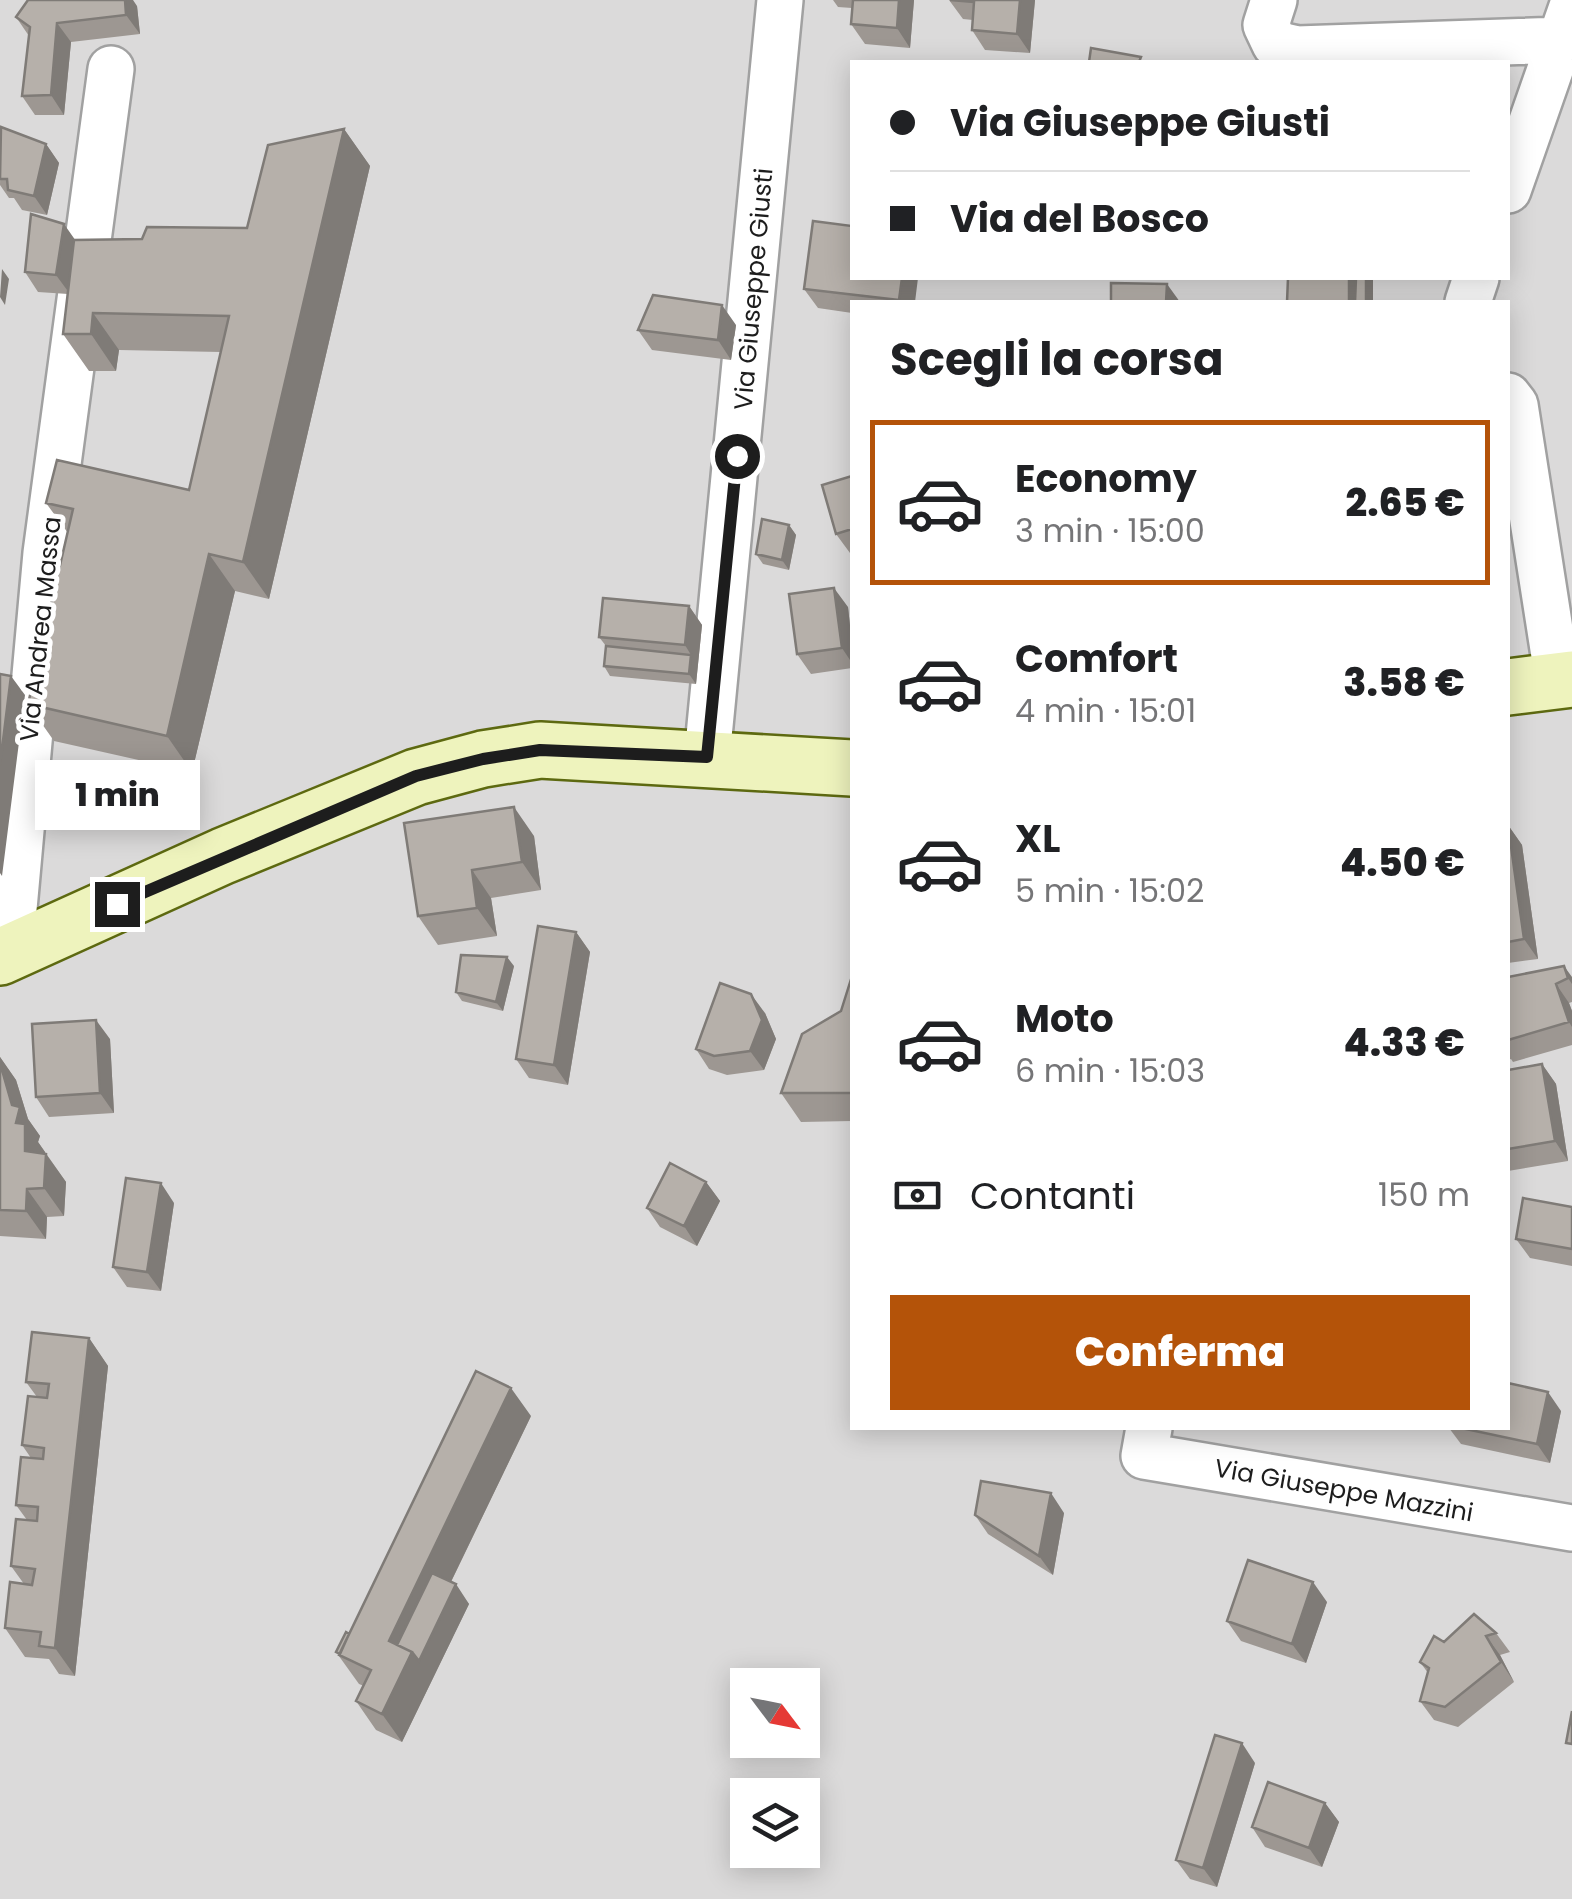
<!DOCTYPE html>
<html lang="it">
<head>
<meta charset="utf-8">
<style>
	:root { --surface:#fff; --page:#f2f2f2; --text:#202124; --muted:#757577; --line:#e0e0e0; --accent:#b45309 }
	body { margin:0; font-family:Poppins,sans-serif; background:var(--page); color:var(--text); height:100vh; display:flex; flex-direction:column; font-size:38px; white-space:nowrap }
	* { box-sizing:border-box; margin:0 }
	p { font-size:32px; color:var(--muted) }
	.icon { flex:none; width:55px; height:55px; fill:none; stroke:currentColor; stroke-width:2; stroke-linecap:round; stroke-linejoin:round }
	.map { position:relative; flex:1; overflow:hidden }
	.panel { position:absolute; left:850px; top:300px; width:660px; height:1130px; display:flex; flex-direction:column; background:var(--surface); border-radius:0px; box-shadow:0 5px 25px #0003 }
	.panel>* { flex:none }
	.hud { position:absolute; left:850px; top:60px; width:660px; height:220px; border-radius:0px; box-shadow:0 5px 25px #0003; display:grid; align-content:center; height:220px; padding:0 40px; background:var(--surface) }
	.needle { width:65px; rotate:122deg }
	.controls { position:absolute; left:730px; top:1668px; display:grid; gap:20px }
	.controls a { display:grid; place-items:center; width:90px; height:90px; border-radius:0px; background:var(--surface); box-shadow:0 5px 25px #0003; font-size:50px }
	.end { position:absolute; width:45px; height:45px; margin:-22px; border:12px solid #1d1d1d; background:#fff; box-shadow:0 0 0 5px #fff }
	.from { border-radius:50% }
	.bubble { position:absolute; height:70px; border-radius:0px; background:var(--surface); box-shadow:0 5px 25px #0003; font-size:32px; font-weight:800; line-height:70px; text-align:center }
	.hud b { display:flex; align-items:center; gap:35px; height:95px; font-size:38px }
	.hud b+b { border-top:2px solid var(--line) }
	.hud i { width:25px; height:25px; background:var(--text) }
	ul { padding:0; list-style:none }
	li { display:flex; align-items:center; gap:30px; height:165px; margin:0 20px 15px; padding:0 20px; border:5px solid transparent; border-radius:0px }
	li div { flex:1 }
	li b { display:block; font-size:38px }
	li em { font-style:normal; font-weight:800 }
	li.selected { border-color:var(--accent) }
	li>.icon { width:90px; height:90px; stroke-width:1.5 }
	h2 { padding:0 40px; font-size:45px; line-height:120px }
	.pay { display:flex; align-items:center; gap:25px; height:110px; padding:0 40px; font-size:38px }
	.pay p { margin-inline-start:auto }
	.primary-button { display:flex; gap:20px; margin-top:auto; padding:20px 40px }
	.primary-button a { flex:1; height:115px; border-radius:0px; background:var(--accent); color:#fff; font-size:40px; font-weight:800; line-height:115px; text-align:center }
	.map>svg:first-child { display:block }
	.residential { fill:#dbdada; fill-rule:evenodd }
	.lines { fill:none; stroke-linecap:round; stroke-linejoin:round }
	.minor-casing { stroke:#a1a1a1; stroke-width:50 }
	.secondary-casing { stroke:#5d6910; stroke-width:60 }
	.minor { stroke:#fff; stroke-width:45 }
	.secondary { stroke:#eef3bd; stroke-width:55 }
	.wall { fill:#9d9792 }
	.shaded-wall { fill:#7f7b77 }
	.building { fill:#b6b0aa; stroke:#7f7b77; stroke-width:2.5 }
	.route { stroke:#1d1d1d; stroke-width:12 }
	.labels { text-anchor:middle; stroke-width:10; stroke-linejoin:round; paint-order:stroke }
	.street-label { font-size:25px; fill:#1d1d1d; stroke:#fff }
</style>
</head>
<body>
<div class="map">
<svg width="1572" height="1899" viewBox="0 0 1572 1899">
	<rect width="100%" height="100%" fill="#edebe4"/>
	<path class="residential" d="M 0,0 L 1572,0 L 1572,1899 L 0,1899 ZM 852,62 L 1508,62 L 1508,278 L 852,278 ZM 852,302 L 1508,302 L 1508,1428 L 852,1428 ZM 748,1685 L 802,1685 L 802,1740 L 748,1740 ZM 748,1795 L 802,1795 L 802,1850 L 748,1850 Z"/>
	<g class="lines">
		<defs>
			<path id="minor" d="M 1274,0 L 1266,25 L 1275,44 L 1297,49 L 1561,40
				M 1508,190 L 1572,7
				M 1468,302 L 1476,278
				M 1508,396 L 1515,405 L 1558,681
				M 707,757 L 780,0
				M 10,953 L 46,553 L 111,69
				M 1149,1428 L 1144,1456 L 1572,1528"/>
			<path id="secondary" d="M 1508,687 L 1572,679
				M 0,957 L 223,856 L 416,777 L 483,759 L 540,750 L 852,768"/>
		</defs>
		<use href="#minor" class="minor-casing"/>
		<use href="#secondary" class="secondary-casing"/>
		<use href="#minor" class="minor"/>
		<use href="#secondary" class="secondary"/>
	</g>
	<path class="wall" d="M 833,0 L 914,0 L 910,48 L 865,44 L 851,24 L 852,8 L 838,7 Z
		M 949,0 L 1035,0 L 1030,53 L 985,50 L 972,30 L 973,20 L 963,19 Z
		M 137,6 L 140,34 L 71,42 L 64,115 L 35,115 L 22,96 L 29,36 L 16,17 Z
		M 1,127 L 46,144 L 59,163 L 47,215 L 22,210 L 14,198 L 9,198 L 0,185 Z
		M 344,129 L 370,166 L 269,599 L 235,591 L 192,772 L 54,741 L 28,704 L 68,533 L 46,503 L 189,490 L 221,352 L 119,350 L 116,371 L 89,371 L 63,334 L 68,294 L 38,292 L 25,272 L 76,240 L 142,239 L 247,228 Z
		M 804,289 L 915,302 L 852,302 L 852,313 L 818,308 Z
		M 736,325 L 731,360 L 652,350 L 638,330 Z
		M 852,476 L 852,553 L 850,553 L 836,534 Z
		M 789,525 L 796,535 L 789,570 L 763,564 L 756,554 Z
		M 689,606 L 702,625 L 696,684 L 610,676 L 604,666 L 606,646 L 599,637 Z
		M 848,607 L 852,644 L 852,668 L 811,674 L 797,654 Z
		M 404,823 L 534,836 L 541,890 L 491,898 L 497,936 L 438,945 L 418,916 Z
		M 1508,825 L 1522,845 L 1538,959 L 1508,963 Z
		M 576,932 L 590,952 L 568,1085 L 529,1078 L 516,1059 Z
		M 514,966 L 503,1011 L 462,1001 L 456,992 Z
		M 852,976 L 852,1121 L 801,1122 L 781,1093 L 841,1011 Z
		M 1508,977 L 1572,977 L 1572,1002 L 1569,1003 L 1572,1011 L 1572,1045 L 1513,1062 L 1511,1059 L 1508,1060 Z
		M 765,1013 L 776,1039 L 764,1070 L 727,1075 L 709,1069 L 696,1049 Z
		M 110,1039 L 114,1113 L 49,1117 L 36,1097 Z
		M 0,1057 L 16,1080 L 28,1119 L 40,1136 L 38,1142 L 66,1182 L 64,1216 L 47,1217 L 46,1239 L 0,1236 Z
		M 1542,1064 L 1556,1084 L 1568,1161 L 1508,1171 L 1508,1070 Z
		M 706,1182 L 720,1201 L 697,1246 L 660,1227 L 647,1208 Z
		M 174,1203 L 161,1291 L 127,1287 L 113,1267 Z
		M 1572,1207 L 1572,1266 L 1530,1258 L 1516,1239 Z
		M 89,1338 L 108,1366 L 75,1676 L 59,1674 L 49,1659 L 25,1657 L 5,1628 L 24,1584 L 11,1566 L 27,1520 L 16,1505 L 31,1458 L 22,1445 L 37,1397 L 26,1382 Z
		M 1561,1411 L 1550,1463 L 1461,1444 L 1449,1428 L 1508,1428 Z
		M 531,1416 L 451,1582 L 469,1604 L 402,1742 L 376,1730 L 356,1701 L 364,1686 L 359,1684 L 336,1652 L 349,1634 Z
		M 1064,1513 L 1053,1575 L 988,1534 L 975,1515 Z
		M 1327,1602 L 1306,1663 L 1241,1641 L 1227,1621 Z
		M 1496,1633 L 1510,1652 L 1500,1655 L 1514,1682 L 1458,1727 L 1434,1720 L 1420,1701 L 1428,1673 L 1420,1662 Z
		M 1255,1763 L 1217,1887 L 1190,1879 L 1176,1860 Z
		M 1325,1803 L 1339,1822 L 1322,1867 L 1265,1847 L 1252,1827 Z"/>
	<path class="shaded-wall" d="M 125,0 L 133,0 L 137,6 L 140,34 L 126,15 Z
		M 899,0 L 914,0 L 910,48 L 897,28 Z
		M 1020,0 L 1035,0 L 1030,53 L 1017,34 Z
		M 57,23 L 71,42 L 64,115 L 51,95 Z
		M 344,129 L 370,166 L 269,599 L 243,562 Z
		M 46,144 L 59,163 L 47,215 L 34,196 Z
		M 64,224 L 78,244 L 70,294 L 56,275 Z
		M 2,269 L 9,279 L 5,305 L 0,297 Z
		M 902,278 L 918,278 L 915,302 L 901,302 L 899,300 Z
		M 1349,278 L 1363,278 L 1362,302 L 1349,302 Z
		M 1366,278 L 1373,278 L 1373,302 L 1366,302 Z
		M 1167,284 L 1180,302 L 1166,302 Z
		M 722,305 L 736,325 L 731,360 L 718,340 Z
		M 93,313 L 119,350 L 116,371 L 91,334 Z
		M 789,525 L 796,535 L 789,570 L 782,560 Z
		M 209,554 L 235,591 L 192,772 L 167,736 Z
		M 834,588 L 848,607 L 852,644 L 852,663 L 842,648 Z
		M 689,606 L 702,625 L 696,684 L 689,674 L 691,655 L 685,645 Z
		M 11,676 L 25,695 L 2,876 L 0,873 L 0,765 Z
		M 514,807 L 534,836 L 541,890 L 522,862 Z
		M 1508,825 L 1522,845 L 1538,959 L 1524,939 Z
		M 472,870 L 491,898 L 497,936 L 477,908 Z
		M 576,932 L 590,952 L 568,1085 L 554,1065 Z
		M 507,957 L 514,966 L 503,1011 L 496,1002 Z
		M 1564,966 L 1572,977 L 1572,984 L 1568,978 Z
		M 1556,984 L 1569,1003 L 1572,1011 L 1572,1027 L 1569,1022 Z
		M 751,994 L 765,1013 L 776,1039 L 764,1070 L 750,1051 Z
		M 96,1020 L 110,1039 L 114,1113 L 100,1093 Z
		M 0,1057 L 16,1080 L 28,1119 L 40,1136 L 38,1142 L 45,1152 L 45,1171 L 46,1154 L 66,1182 L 64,1216 L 44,1188 L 25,1151 L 16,1123 L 12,1105 L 0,1063 Z
		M 1542,1064 L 1556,1084 L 1568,1161 L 1555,1141 Z
		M 706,1182 L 720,1201 L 697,1246 L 684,1226 Z
		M 161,1183 L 174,1203 L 161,1291 L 147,1272 Z
		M 27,1189 L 47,1217 L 46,1239 L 26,1211 Z
		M 89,1338 L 108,1366 L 75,1676 L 55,1648 Z
		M 511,1388 L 531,1416 L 415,1656 L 456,1584 L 469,1604 L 402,1742 L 382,1714 L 389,1641 Z
		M 1548,1392 L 1561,1411 L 1550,1463 L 1537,1444 Z
		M 1051,1493 L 1064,1513 L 1053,1575 L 1039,1556 Z
		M 1313,1582 L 1327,1602 L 1306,1663 L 1292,1644 Z
		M 1486,1636 L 1500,1655 L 1514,1682 L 1501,1662 Z
		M 1242,1743 L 1255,1763 L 1217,1887 L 1203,1868 Z
		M 1325,1803 L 1339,1822 L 1322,1867 L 1309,1848 Z"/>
	<path class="building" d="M 28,0 L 125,0 L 126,15 L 57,23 L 51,95 L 22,96 L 30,27 L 16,17 Z
		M 853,0 L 899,0 L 897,28 L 851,24 Z
		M 950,0 L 1020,0 L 1017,34 L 972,30 L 974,2 Z
		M 1091,48 L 1141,57 L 1139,62 L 1089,62 Z
		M 1,127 L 46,144 L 34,196 L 8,190 L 7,179 L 0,179 Z
		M 344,129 L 243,562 L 209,554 L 167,736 L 28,704 L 73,509 L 46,503 L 57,460 L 189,490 L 229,316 L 93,313 L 91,334 L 63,334 L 74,240 L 142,239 L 147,227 L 247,228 L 268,145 Z
		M 31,214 L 64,224 L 56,275 L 25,272 Z
		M 813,221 L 852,226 L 852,278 L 902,278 L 899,300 L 804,289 Z
		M 1288,278 L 1349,278 L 1349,302 L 1287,302 Z
		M 1356,278 L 1366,278 L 1366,302 L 1355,302 Z
		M 1111,283 L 1167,284 L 1166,302 L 1111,302 Z
		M 653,295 L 722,305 L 718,340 L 638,330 Z
		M 852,476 L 852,529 L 836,534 L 822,485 Z
		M 762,519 L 789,525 L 782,560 L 756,554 Z
		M 834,588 L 842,648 L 797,654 L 789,594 Z
		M 603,598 L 689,606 L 685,645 L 599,637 Z
		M 606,646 L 691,655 L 689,674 L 604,666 Z
		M 0,674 L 11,676 L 0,765 Z
		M 514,807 L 522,862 L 472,870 L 477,908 L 418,916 L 404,823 Z
		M 1508,825 L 1524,939 L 1508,942 Z
		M 538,926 L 576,932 L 554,1065 L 516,1059 Z
		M 461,955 L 507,957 L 496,1002 L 456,992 Z
		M 1564,966 L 1568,978 L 1556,984 L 1569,1022 L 1508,1040 L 1508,977 Z
		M 852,976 L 852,1093 L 781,1093 L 802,1034 L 841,1011 Z
		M 720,983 L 751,994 L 762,1020 L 750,1051 L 714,1056 L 696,1049 Z
		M 96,1020 L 100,1093 L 36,1097 L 32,1024 Z
		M 0,1063 L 12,1105 L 20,1107 L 16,1123 L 25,1124 L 25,1151 L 46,1154 L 44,1188 L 27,1189 L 26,1211 L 0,1210 Z
		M 1542,1064 L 1555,1141 L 1508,1149 L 1508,1070 Z
		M 670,1163 L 706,1182 L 684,1226 L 647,1208 Z
		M 126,1178 L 161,1183 L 147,1272 L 113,1267 Z
		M 1523,1198 L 1572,1207 L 1572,1249 L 1516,1239 Z
		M 32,1332 L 89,1338 L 55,1648 L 39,1646 L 41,1632 L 5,1628 L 10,1582 L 32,1585 L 35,1569 L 11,1566 L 16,1519 L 37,1521 L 38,1507 L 16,1505 L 21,1457 L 43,1459 L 44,1448 L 22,1445 L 28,1396 L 47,1398 L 49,1384 L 26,1382 Z
		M 476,1371 L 511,1388 L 389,1641 L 412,1652 L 382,1714 L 356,1701 L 371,1670 L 339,1655 Z
		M 1508,1383 L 1548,1392 L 1537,1444 L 1461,1428 L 1508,1428 Z
		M 981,1481 L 1051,1493 L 1039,1556 L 975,1515 Z
		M 1248,1560 L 1313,1582 L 1292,1644 L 1227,1621 Z
		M 432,1573 L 456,1584 L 419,1661 L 412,1652 L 397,1645 Z
		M 1474,1614 L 1496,1633 L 1486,1636 L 1501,1662 L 1445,1707 L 1420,1701 L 1429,1668 L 1420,1662 L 1434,1636 L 1444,1642 Z
		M 346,1632 L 349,1634 L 340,1654 L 336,1652 Z
		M 1572,1711 L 1572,1744 L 1566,1743 Z
		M 1215,1735 L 1242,1743 L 1203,1868 L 1176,1860 Z
		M 1268,1782 L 1325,1803 L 1309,1848 L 1252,1827 Z"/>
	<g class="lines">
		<path class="route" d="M 117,904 L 416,776 L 483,759 L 540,750 L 707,757 L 737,456"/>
	</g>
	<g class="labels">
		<g class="street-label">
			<text transform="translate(753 289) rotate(-85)" y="9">Via Giuseppe Giusti</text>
			<text transform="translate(40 629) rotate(-84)" y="9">Via Andrea Massa</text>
			<text transform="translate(1344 1490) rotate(10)" y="9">Via Giuseppe Mazzini</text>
		</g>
	</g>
</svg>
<div class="controls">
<a><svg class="needle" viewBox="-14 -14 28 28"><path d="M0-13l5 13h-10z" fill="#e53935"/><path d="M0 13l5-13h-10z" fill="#757577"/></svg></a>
<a><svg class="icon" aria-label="layers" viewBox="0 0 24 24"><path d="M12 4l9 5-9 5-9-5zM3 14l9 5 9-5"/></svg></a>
</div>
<i class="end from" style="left:737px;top:456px"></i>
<i class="end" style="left:117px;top:904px"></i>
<div class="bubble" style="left:35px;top:760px;width:165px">1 min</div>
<div class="hud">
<b><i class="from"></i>Via Giuseppe Giusti</b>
<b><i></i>Via del Bosco</b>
</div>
<section class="panel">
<h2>Scegli la corsa</h2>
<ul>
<li class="selected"><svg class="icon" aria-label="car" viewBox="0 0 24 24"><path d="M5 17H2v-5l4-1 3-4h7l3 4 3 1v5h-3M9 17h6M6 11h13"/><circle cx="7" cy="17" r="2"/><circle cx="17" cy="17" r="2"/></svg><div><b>Economy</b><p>3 min · 15:00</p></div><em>2.65 €</em></li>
<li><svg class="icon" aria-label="car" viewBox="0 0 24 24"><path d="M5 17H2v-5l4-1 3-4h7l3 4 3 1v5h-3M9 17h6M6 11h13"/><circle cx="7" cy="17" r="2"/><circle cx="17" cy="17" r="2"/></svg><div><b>Comfort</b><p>4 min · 15:01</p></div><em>3.58 €</em></li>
<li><svg class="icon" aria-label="car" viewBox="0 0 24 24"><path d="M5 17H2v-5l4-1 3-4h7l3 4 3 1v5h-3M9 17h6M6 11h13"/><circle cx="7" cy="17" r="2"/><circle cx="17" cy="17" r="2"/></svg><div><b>XL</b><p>5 min · 15:02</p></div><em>4.50 €</em></li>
<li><svg class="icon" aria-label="car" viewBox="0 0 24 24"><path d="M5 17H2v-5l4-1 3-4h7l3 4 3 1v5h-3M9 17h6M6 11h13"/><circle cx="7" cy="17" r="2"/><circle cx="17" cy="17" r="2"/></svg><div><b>Moto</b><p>6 min · 15:03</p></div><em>4.33 €</em></li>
</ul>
<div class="pay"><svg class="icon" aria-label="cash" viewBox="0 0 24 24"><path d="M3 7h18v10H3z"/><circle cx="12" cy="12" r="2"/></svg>Contanti<p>150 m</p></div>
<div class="primary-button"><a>Conferma</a></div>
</section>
</div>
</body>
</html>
